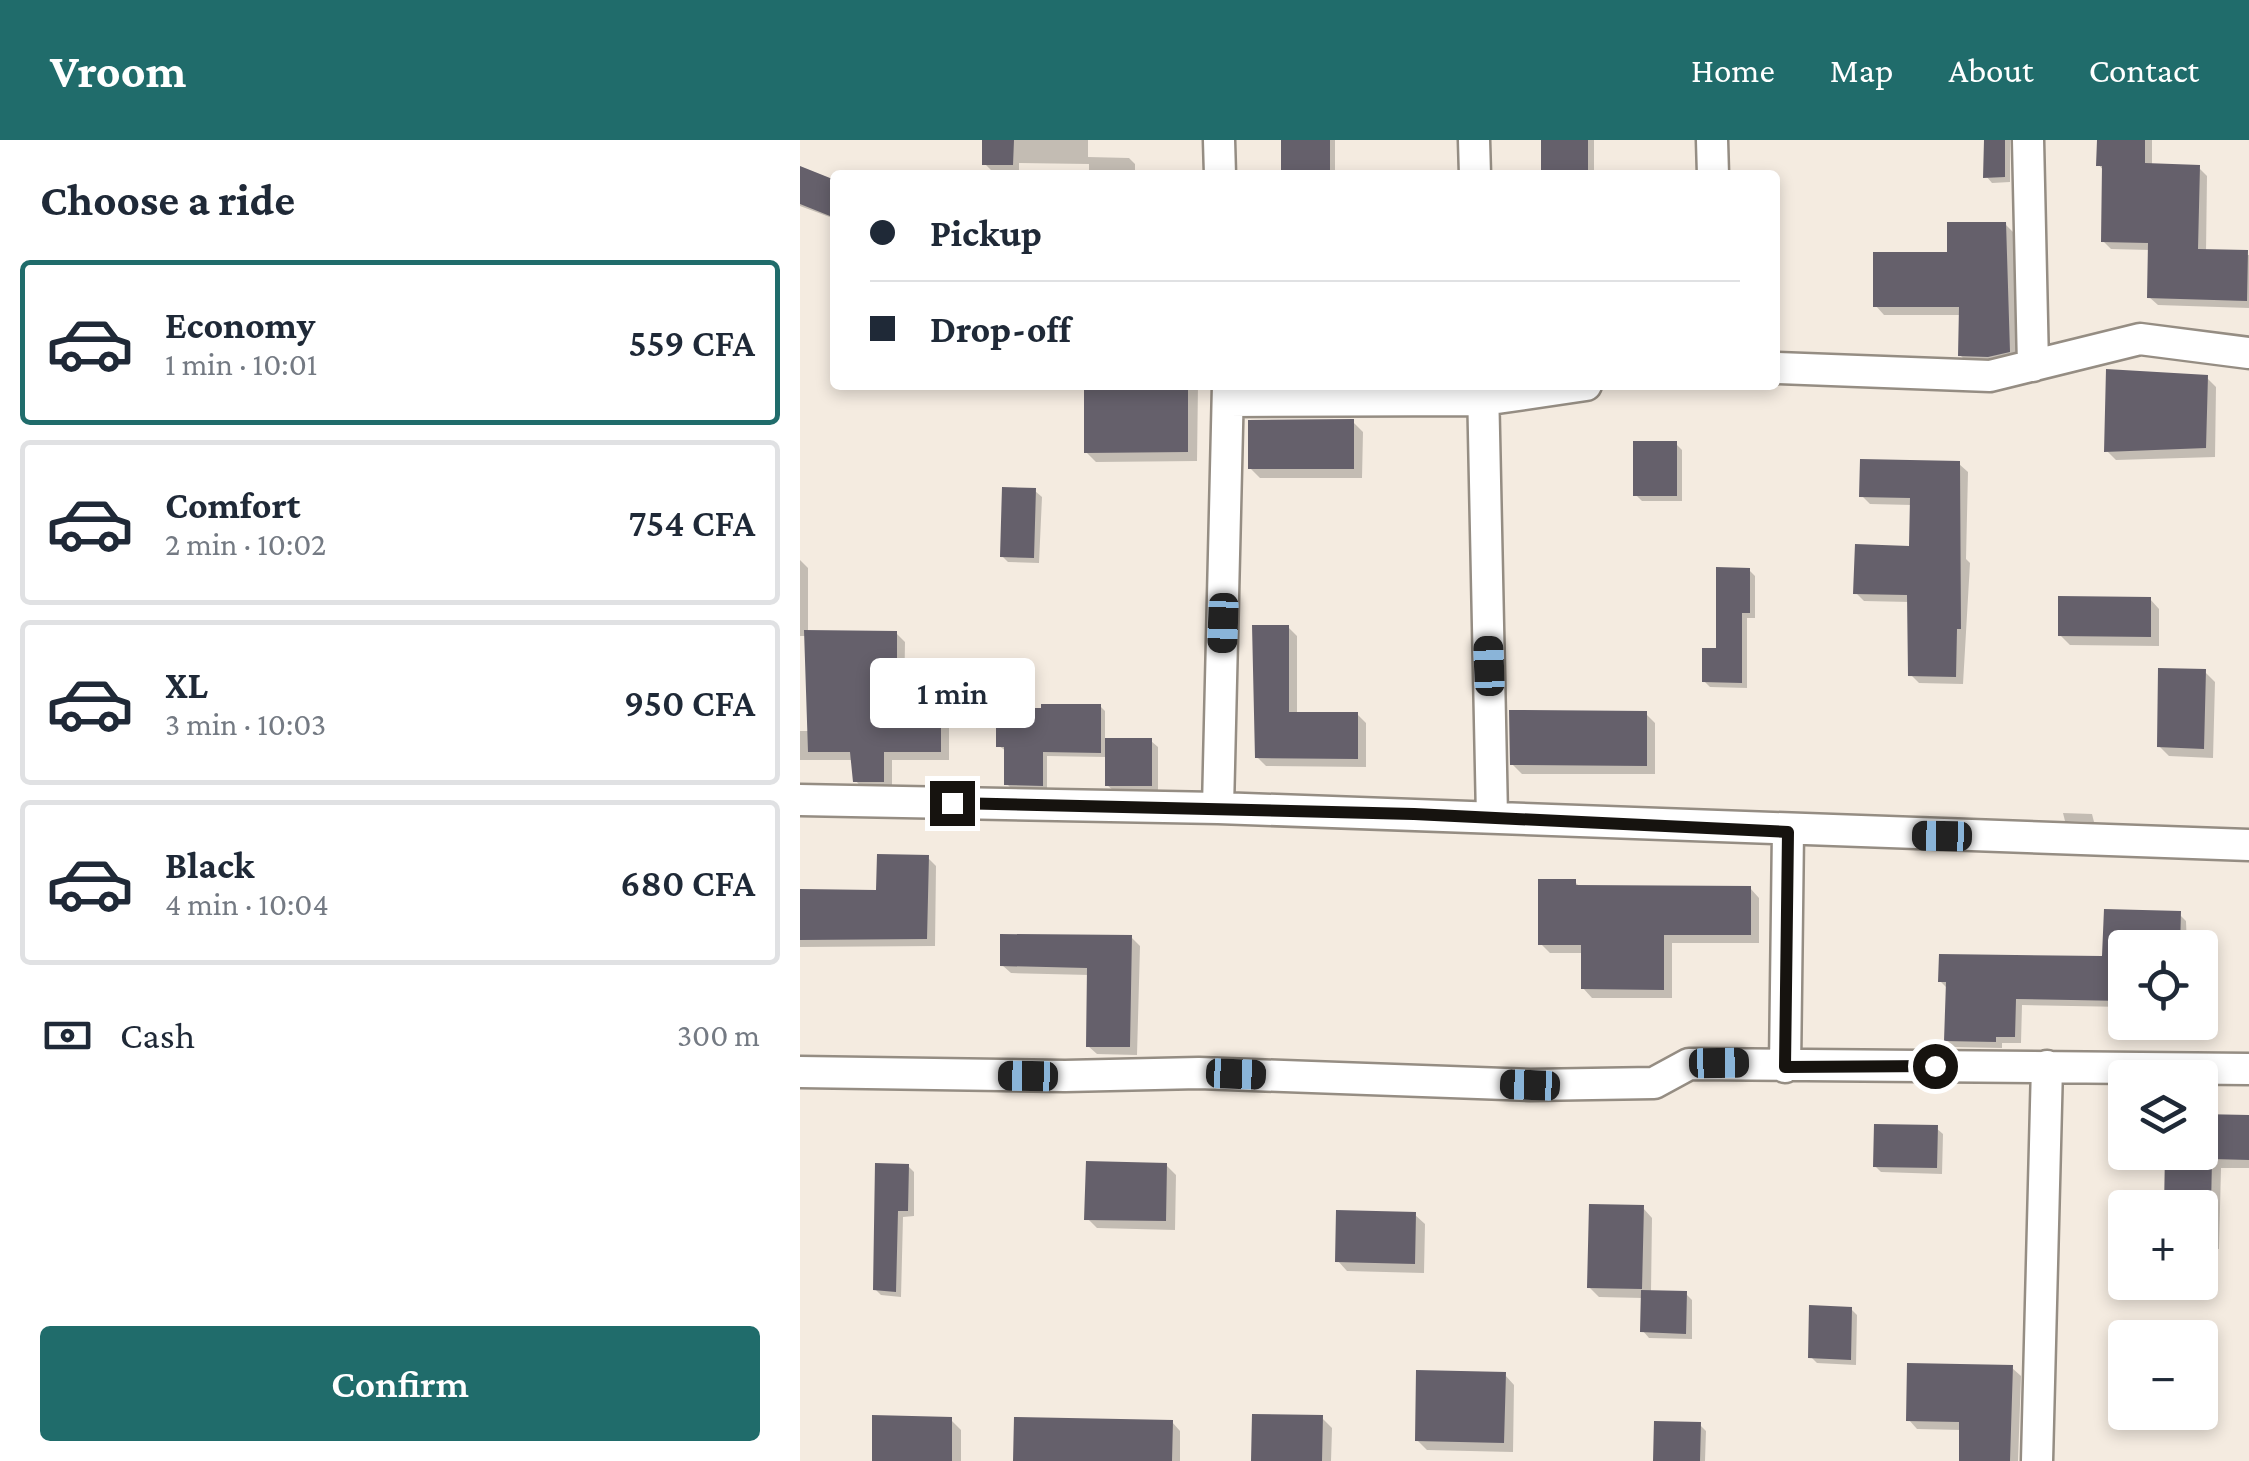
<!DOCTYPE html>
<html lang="en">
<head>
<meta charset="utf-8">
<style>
	:root { --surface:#fff; --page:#f6f6f7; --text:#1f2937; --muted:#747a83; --line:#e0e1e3; --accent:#206c6b }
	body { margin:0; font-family:"Crimson Pro",serif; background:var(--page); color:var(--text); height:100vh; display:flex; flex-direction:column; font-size:38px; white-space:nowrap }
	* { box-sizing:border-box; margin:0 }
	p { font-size:32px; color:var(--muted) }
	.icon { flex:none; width:55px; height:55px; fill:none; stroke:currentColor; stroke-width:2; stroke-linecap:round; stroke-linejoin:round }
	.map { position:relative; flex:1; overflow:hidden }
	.sheet { display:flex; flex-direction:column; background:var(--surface); width:800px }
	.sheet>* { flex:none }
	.banner { position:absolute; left:30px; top:30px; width:950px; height:220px; border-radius:10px; box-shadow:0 5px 15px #0003; display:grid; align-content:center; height:220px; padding:0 40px; background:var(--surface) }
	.buttons { position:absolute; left:1308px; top:790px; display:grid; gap:20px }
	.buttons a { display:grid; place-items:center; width:110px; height:110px; border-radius:10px; background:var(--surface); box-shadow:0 5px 15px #0003; font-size:50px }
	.end { position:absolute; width:45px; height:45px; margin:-22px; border:12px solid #16130f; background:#fff; box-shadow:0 0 0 5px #fff }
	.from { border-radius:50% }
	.bubble { position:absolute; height:70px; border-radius:10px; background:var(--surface); box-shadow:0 5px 15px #0003; font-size:32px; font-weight:600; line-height:70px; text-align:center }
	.car { position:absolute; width:30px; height:60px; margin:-30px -15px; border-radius:12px; box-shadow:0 0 8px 2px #0007; background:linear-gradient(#222 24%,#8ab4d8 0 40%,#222 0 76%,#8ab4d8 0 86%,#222 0) }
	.banner b { display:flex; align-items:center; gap:35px; height:95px; font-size:38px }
	.banner b+b { border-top:2px solid var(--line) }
	.banner i { width:25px; height:25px; background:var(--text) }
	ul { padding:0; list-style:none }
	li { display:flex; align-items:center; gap:30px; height:165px; margin:0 20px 15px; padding:0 20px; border:5px solid var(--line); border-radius:10px }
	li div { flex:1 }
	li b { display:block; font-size:38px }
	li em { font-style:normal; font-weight:600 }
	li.selected { border-color:var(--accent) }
	li>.icon { width:90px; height:90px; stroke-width:1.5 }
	h2 { padding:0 40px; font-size:45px; line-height:120px }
	.pay { display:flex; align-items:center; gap:25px; height:110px; padding:0 40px; font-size:38px }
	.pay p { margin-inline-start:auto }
	.action { display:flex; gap:20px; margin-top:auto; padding:20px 40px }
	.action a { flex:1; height:115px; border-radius:10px; background:var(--accent); color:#fff; font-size:40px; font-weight:600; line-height:115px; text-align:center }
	header { display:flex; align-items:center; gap:60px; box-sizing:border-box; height:140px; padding:0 50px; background:var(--accent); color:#fff }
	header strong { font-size:48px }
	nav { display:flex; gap:55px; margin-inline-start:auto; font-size:35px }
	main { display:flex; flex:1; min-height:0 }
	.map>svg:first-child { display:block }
	.shadow { fill:#0003 }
	.building { fill:#65606b }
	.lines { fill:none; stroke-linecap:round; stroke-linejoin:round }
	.street-casing { stroke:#958d83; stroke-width:35 }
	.street { stroke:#fff; stroke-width:30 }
	.route { stroke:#16130f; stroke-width:12 }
</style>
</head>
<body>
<header>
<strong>Vroom</strong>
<nav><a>Home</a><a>Map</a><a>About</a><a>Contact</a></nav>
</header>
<main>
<section class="sheet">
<h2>Choose a ride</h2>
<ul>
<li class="selected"><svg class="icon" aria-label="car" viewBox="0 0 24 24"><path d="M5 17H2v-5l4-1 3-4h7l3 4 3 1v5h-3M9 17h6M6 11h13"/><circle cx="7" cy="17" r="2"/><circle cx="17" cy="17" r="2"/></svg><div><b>Economy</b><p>1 min · 10:01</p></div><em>559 CFA</em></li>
<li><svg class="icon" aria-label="car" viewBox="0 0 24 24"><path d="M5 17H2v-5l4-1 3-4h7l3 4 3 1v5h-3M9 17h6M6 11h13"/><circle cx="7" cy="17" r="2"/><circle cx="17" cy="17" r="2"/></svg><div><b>Comfort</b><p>2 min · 10:02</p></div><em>754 CFA</em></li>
<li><svg class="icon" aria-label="car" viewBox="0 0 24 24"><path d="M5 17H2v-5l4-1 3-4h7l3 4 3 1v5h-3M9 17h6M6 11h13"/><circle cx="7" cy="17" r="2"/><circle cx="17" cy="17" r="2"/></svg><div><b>XL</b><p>3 min · 10:03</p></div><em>950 CFA</em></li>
<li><svg class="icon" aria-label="car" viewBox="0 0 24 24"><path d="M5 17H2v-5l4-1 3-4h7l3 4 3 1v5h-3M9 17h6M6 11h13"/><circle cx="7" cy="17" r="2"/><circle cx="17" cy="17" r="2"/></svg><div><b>Black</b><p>4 min · 10:04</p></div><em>680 CFA</em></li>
</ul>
<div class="pay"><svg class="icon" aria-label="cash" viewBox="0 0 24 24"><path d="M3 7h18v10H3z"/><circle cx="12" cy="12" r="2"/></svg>Cash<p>300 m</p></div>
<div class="action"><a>Confirm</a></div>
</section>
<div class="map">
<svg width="1449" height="1321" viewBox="0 0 1449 1321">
	<rect width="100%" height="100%" fill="#f4ebe0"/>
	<path class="shadow" d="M 185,0 L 288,0 L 288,17 L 329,18 L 335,24 L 335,35 L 289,35 L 289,24 L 219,23 L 219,30 L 191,30 L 185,24 Z
		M 483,0 L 535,0 L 535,35 L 483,35 Z
		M 743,0 L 794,0 L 794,35 L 748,35 L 744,31 Z
		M 1186,0 L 1210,0 L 1210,42 L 1192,43 L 1186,36 Z
		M 1300,0 L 1352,0 L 1352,26 L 1399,28 L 1407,36 L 1406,112 L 1449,115 L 1449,168 L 1358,165 L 1349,157 L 1350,110 L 1311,109 L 1303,101 L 1304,31 L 1299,25 Z
		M 0,28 L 35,42 L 35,79 L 0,66 Z
		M 1205,84 L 1214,93 L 1217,220 L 1169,224 L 1160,215 L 1161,175 L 1084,175 L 1076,166 L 1149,114 Z
		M 1406,237 L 1416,247 L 1415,317 L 1316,320 L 1307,311 Z
		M 288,245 L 398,245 L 397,321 L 296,322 L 286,312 Z
		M 553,282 L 563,292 L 562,338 L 460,338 L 450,328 Z
		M 876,304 L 882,310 L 882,361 L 842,361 L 836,355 Z
		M 1159,324 L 1168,332 L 1166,419 L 1170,423 L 1163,544 L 1119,543 L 1111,535 L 1110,462 L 1064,461 L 1056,453 L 1111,408 L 1112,365 L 1070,364 L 1062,356 Z
		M 235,351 L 242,357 L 239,423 L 208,422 L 202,416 Z
		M 0,420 L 8,428 L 8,493 L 96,493 L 105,502 L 104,564 L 140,564 L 149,572 L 149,620 L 92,620 L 92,650 L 64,650 L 56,641 L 54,620 L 0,620 L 0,591 L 11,591 L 7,496 L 0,496 Z
		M 949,430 L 955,436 L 955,478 L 947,478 L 947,548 L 910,547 L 904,541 Z
		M 1350,459 L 1359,469 L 1359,506 L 1270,505 L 1260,495 Z
		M 488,487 L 497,496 L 497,574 L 557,574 L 566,583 L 566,627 L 466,626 L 457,617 Z
		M 1405,532 L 1415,542 L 1413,618 L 1369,616 L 1359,606 Z
		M 300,566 L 305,571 L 305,600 L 351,601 L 358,607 L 358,651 L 314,651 L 307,645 L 307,617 L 247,616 L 247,650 L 212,649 L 207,644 L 206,611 L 199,606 L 244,571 Z
		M 846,574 L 855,583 L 855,634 L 722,634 L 712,624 Z
		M 1263,673 L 1292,674 L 1294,682 L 1265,681 Z
		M 128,718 L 136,726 L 135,806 L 0,807 L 0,751 L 78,753 Z
		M 775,742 L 781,748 L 950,748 L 959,758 L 959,803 L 872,803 L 872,858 L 792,858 L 783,848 L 783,813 L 750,813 L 741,804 Z
		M 1379,774 L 1386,781 L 1387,808 L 1325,808 L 1325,867 L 1222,865 L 1221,903 L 1202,903 L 1202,908 L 1154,907 L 1147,900 L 1148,849 L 1140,841 L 1304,818 Z
		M 331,797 L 340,806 L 337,915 L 297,914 L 288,906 L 290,835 L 211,833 L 202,825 Z
		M 1400,977 L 1449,978 L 1449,1028 L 1421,1028 L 1419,1109 L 1400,1108 L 1400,1068 L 1361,1017 L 1361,1012 L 1400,1012 Z
		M 1136,988 L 1143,994 L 1142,1034 L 1081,1032 L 1075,1026 Z
		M 366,1025 L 376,1035 L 375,1090 L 297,1088 L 287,1078 Z
		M 108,1026 L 114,1032 L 114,1076 L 103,1077 L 101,1157 L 81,1155 L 75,1149 Z
		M 843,1068 L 852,1078 L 851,1152 L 886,1154 L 892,1160 L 892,1199 L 849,1198 L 843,1191 L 843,1158 L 799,1157 L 789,1147 Z
		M 615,1075 L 625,1084 L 624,1133 L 547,1131 L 538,1121 Z
		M 1318,1102 L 1325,1102 L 1325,1142 L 1363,1142 L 1363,1148 L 1323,1147 L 1317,1141 Z
		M 1051,1169 L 1057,1175 L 1056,1225 L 1017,1223 L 1011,1217 Z
		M 1212,1228 L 1221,1236 L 1218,1321 L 1161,1321 L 1162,1290 L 1117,1289 L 1109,1280 Z
		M 705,1235 L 714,1245 L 713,1312 L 627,1310 L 617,1300 Z
		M 522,1278 L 532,1288 L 531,1321 L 454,1321 Z
		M 151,1280 L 161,1290 L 161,1321 L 74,1321 Z
		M 372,1282 L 380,1291 L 380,1321 L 213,1321 Z
		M 900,1285 L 906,1291 L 905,1321 L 856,1321 Z"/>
	<path class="building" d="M 182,0 L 214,0 L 213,25 L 182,25 Z
		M 481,0 L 530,0 L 530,35 L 481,35 Z
		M 741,0 L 788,0 L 788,32 L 741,32 Z
		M 1184,0 L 1205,0 L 1205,37 L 1183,38 Z
		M 1297,0 L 1345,0 L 1345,23 L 1400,25 L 1398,109 L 1448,110 L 1447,161 L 1347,158 L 1348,103 L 1301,102 L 1302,26 L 1296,26 Z
		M 0,26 L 35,40 L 35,78 L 0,64 Z
		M 1147,82 L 1206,82 L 1210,212 L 1188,217 L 1158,216 L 1159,167 L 1073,167 L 1073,112 L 1147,112 Z
		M 1306,229 L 1408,235 L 1406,308 L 1304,312 Z
		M 284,245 L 388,245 L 388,312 L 284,313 Z
		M 554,279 L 554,329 L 448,329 L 448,280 Z
		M 833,301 L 877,301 L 877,356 L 833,356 Z
		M 1060,319 L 1160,321 L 1161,489 L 1157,489 L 1156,537 L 1108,536 L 1107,455 L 1053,454 L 1055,404 L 1109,406 L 1110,358 L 1059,357 Z
		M 202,347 L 236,348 L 234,418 L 200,417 Z
		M 916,427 L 950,428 L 950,473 L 942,473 L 942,543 L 902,542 L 902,508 L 916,508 Z
		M 1258,456 L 1351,457 L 1351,497 L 1258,496 Z
		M 452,485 L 489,485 L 489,572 L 558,572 L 558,619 L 455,618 Z
		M 4,490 L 97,491 L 97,561 L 141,561 L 141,612 L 84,612 L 84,642 L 53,642 L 50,612 L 8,612 Z
		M 1358,528 L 1406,529 L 1404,609 L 1357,607 Z
		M 241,564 L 301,564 L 301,613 L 243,612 L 243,646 L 204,645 L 204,607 L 196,607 L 196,568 L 241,568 Z
		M 709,570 L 847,571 L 847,626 L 710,625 Z
		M 305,598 L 352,598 L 352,646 L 305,646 Z
		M 77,714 L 129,715 L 127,799 L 0,800 L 0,749 L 76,750 Z
		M 738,739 L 776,739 L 776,745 L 951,746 L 951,795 L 864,795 L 864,850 L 781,849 L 781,805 L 738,805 Z
		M 1304,769 L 1381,771 L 1380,808 L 1325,808 L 1325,861 L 1216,859 L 1215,897 L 1196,897 L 1196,902 L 1144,901 L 1146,842 L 1138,842 L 1139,814 L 1302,816 Z
		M 200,794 L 332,795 L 330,907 L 286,907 L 287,828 L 200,826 Z
		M 1400,974 L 1449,975 L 1449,1020 L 1412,1019 L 1411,1068 L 1364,1068 L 1365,1012 L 1400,1012 Z
		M 1074,984 L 1138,985 L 1137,1028 L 1073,1027 Z
		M 286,1021 L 367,1023 L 366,1081 L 284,1080 Z
		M 75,1023 L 109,1024 L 108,1071 L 98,1071 L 96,1152 L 73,1150 Z
		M 789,1064 L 844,1065 L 842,1149 L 787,1148 Z
		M 536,1070 L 616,1072 L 615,1124 L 535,1122 Z
		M 841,1150 L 887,1151 L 886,1194 L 840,1192 Z
		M 1009,1165 L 1052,1167 L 1051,1220 L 1008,1218 Z
		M 1107,1223 L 1213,1225 L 1210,1321 L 1159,1321 L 1159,1282 L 1106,1281 Z
		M 616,1230 L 706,1232 L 704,1303 L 615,1301 Z
		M 452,1274 L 523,1275 L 522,1321 L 451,1321 Z
		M 72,1275 L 152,1277 L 152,1321 L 72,1321 Z
		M 214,1277 L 373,1280 L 372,1321 L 213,1321 Z
		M 854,1281 L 901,1282 L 900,1321 L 853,1321 Z"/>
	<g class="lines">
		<defs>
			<path id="street" d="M 419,0 L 420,35
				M 674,0 L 675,35
				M 912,0 L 913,35
				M 1228,0 L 1233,226
				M 975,228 L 1190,236 L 1340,199 L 1449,213
				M 683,245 L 692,677
				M 428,261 L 683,260 L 786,245
				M 0,660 L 418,668 L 1449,705
				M 418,668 L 428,245
				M 985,927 L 988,691
				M 0,932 L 265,936 L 399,933 L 730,945 L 854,943 L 889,924 L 1449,929
				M 1237,1321 L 1247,926"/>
		</defs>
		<use href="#street" class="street-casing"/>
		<use href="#street" class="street"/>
	</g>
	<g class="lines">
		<path class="route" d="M 152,663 L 614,674 L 988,692 L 985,927 L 1135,926"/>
	</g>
</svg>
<div class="buttons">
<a><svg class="icon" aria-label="locate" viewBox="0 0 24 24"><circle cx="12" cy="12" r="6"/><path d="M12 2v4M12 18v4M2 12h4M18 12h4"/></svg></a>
<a><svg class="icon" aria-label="layers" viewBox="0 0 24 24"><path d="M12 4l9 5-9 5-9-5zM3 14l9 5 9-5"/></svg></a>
<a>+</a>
<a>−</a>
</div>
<i class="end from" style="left:1135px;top:926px"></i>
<i class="end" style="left:152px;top:663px"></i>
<div class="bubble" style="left:70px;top:518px;width:165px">1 min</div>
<i class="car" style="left:423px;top:483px;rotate:182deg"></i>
<i class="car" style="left:689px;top:526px;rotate:358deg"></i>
<i class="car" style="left:1142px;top:696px;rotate:271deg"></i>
<i class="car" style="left:919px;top:923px;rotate:89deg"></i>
<i class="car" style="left:436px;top:934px;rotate:92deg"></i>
<i class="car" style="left:228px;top:936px;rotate:271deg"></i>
<i class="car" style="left:730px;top:945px;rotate:272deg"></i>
<div class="banner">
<b><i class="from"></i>Pickup</b>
<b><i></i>Drop-off</b>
</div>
</div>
</main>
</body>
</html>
